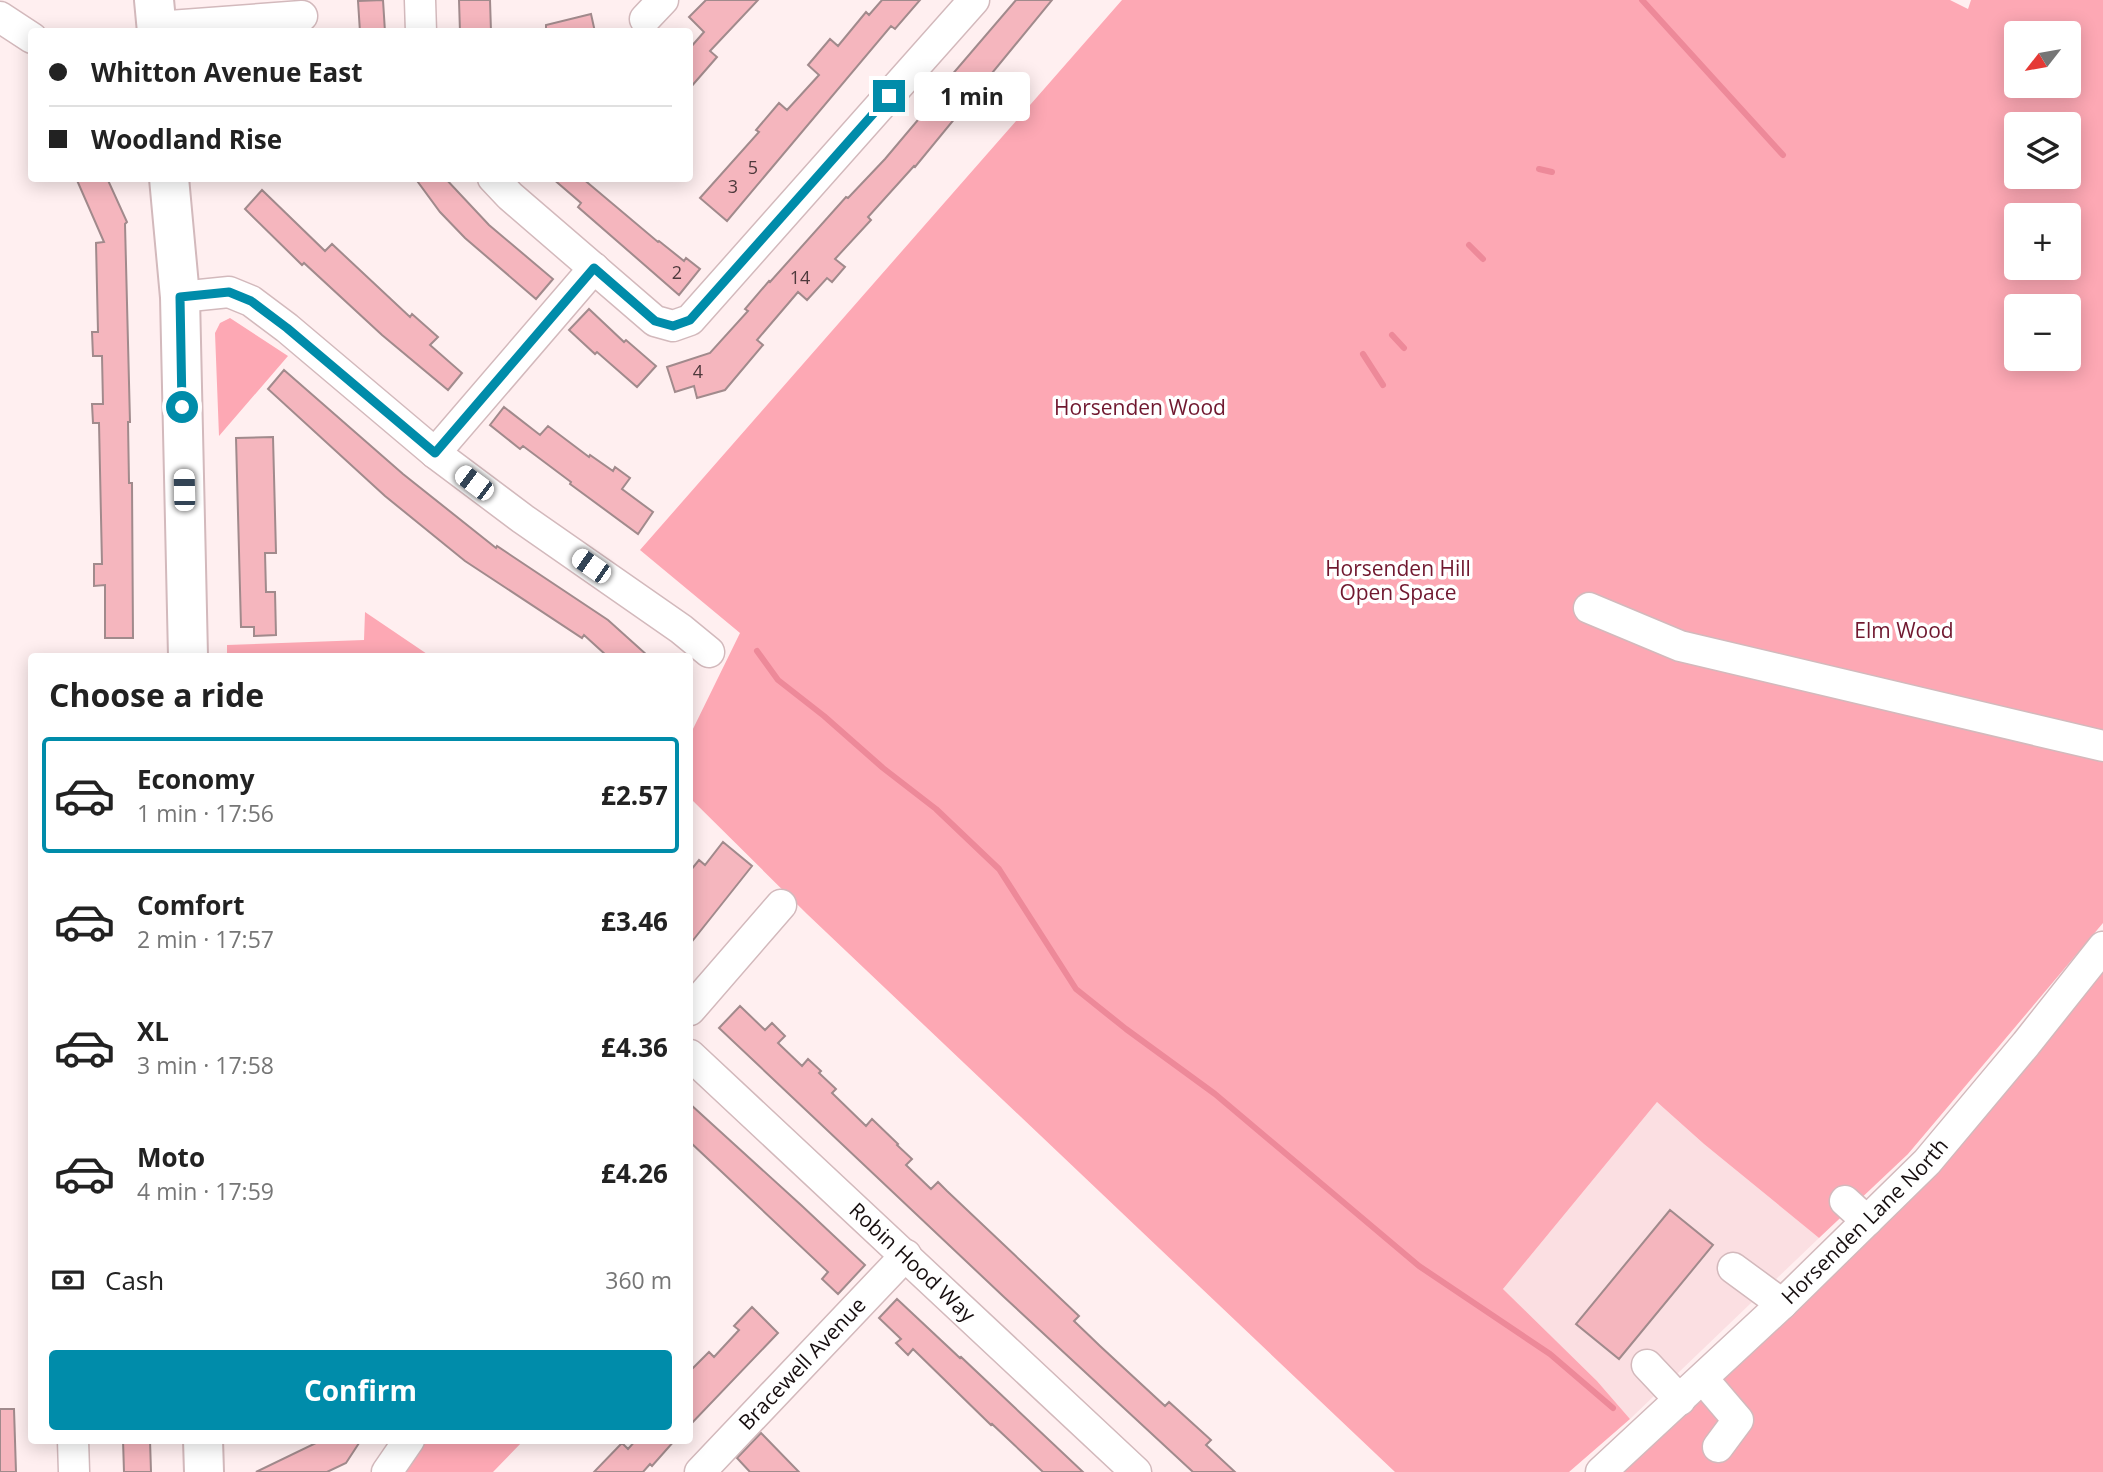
<!DOCTYPE html>
<html lang="en">
<head>
<meta charset="utf-8">
<style>
	:root { --surface:#fff; --page:#f6f6f6; --text:#222; --muted:#767676; --line:#e0e0e0; --accent:#008caa }
	body { margin:0; font-family:"Open Sans",sans-serif; background:var(--page); color:var(--text); height:100vh; display:flex; flex-direction:column; font-size:26px; white-space:nowrap }
	* { box-sizing:border-box; margin:0 }
	p { font-size:23px; color:var(--muted) }
	.icon { flex:none; width:38px; height:38px; fill:none; stroke:currentColor; stroke-width:2; stroke-linecap:round; stroke-linejoin:round }
	.map { position:relative; flex:1; overflow:hidden }
	.drawer { position:absolute; left:28px; top:653px; width:665px; height:791px; display:flex; flex-direction:column; background:var(--surface); border-radius:7px; box-shadow:0 4px 18px #0003 }
	.drawer>* { flex:none }
	.top-card { position:absolute; left:28px; top:28px; width:665px; height:154px; border-radius:7px; box-shadow:0 4px 18px #0003; display:grid; align-content:center; height:154px; padding:0 21px; background:var(--surface) }
	.needle { width:46px; rotate:239deg }
	.tools { position:absolute; left:2004px; top:21px; display:grid; gap:14px }
	.tools a { display:grid; place-items:center; width:77px; height:77px; border-radius:7px; background:var(--surface); box-shadow:0 4px 18px #0003; font-size:35px }
	.end { position:absolute; width:32px; height:32px; margin:-16px; border:9px solid #008caa; background:#fff; box-shadow:0 0 0 4px #fff }
	.from { border-radius:50% }
	.bubble { position:absolute; height:49px; border-radius:7px; background:var(--surface); box-shadow:0 4px 18px #0003; font-size:23px; font-weight:700; line-height:49px; text-align:center }
	.car { position:absolute; width:21px; height:42px; margin:-21px -10px; border-radius:9px; box-shadow:0 0 5px 2px #0007; background:linear-gradient(#fff 24%,#345 0 40%,#fff 0 76%,#345 0 86%,#fff 0) }
	.top-card b { display:flex; align-items:center; gap:24px; height:66px; font-size:26px }
	.top-card b+b { border-top:2px solid var(--line) }
	.top-card i { width:18px; height:18px; background:var(--text) }
	ul { padding:0; list-style:none }
	li { display:flex; align-items:center; gap:21px; height:116px; margin:0 14px 10px; padding:0 7px; border:4px solid transparent; border-radius:7px }
	li div { flex:1 }
	li b { display:block; font-size:26px }
	li em { font-style:normal; font-weight:700 }
	li.current { border-color:var(--accent) }
	li>.icon { width:63px; height:63px; stroke-width:1.5 }
	h2 { padding:0 21px; font-size:32px; line-height:84px }
	.pay { display:flex; align-items:center; gap:18px; height:77px; padding:0 21px; font-size:26px }
	.pay p { margin-inline-start:auto }
	.button { display:flex; gap:14px; margin-top:auto; padding:14px 21px }
	.button a { flex:1; height:80px; border-radius:7px; background:var(--accent); color:#fff; font-size:28px; font-weight:700; line-height:80px; text-align:center }
	.map>svg:first-child { display:block }
	.built { fill:#fbdfe2 }
	.green { fill:#fda8b4; fill-rule:evenodd }
	.lines { fill:none; stroke-linecap:round; stroke-linejoin:round }
	.stream { stroke:#ed8999; stroke-width:6 }
	.building { fill:#f5b6be; stroke:#a18a8c; stroke-width:2 }
	.minor-casing { stroke:#d3b9bc; stroke-width:33 }
	.major-casing { stroke:#d3b9bc; stroke-width:42 }
	.minor { stroke:#fff; stroke-width:30 }
	.major { stroke:#fff; stroke-width:38 }
	.route { stroke:#008caa; stroke-width:9 }
	.labels { text-anchor:middle; stroke-width:7; stroke-linejoin:round; paint-order:stroke }
	.number-label { font-size:18px; fill:#4e393c }
	.park-label { font-size:21px; fill:#70182f; stroke:#fff }
	.street-label { font-size:21px; fill:#170f10; stroke:#fff }
</style>
</head>
<body>
<div class="map">
<svg width="2103" height="1472" viewBox="0 0 2103 1472">
	<rect width="100%" height="100%" fill="#ffeff0"/>
	<path class="built" d="M 1657,1102 L 1704,1144 L 1819,1238 L 1630,1419 L 1597,1381 L 1503,1289 Z"/>
	<path class="green" d="M 1122,0 L 1950,0 L 1968,9 L 1971,0 L 2103,0 L 2103,923 L 1908,1154 L 1819,1238 L 1704,1144 L 1657,1102 L 1503,1289 L 1597,1381 L 1630,1419 L 1569,1472 L 1395,1472 L 807,914 L 690,798 L 690,735 L 740,633 L 640,550 ZM 2016,33 L 2068,33 L 2068,86 L 2016,86 ZM 2016,124 L 2068,124 L 2068,177 L 2016,177 ZM 2016,215 L 2068,215 L 2068,268 L 2016,268 ZM 2016,306 L 2068,306 L 2068,359 L 2016,359 Z
		M 230,318 L 288,356 L 219,436 L 215,333 L 220,323 Z
		M 365,612 L 430,656 L 227,656 L 227,645 L 364,640 Z
		M 2103,967 L 2103,1472 L 1620,1472 Z
		M 424,1440 L 524,1440 L 493,1472 L 401,1472 Z"/>
	<g class="lines">
		<path class="stream" d="M 1642,0 L 1783,155
			M 1539,169 L 1552,172
			M 1469,245 L 1483,259
			M 1392,335 L 1404,348
			M 1363,354 L 1383,385
			M 757,651 L 778,680 L 824,716 L 883,768 L 936,809 L 999,869 L 1076,989 L 1126,1029 L 1215,1094 L 1419,1266 L 1550,1354 L 1613,1408"/>
	</g>
	<path class="building" d="M 383,0 L 385,32 L 360,32 L 358,1 Z
		M 459,0 L 490,0 L 491,32 L 460,32 Z
		M 706,0 L 758,0 L 710,51 L 717,57 L 690,88 L 690,48 L 704,32 L 689,17 Z
		M 882,0 L 920,0 L 895,29 L 891,26 L 727,221 L 700,198 L 759,132 L 756,130 L 779,103 L 787,110 L 819,75 L 808,65 L 830,39 L 838,46 L 866,12 L 869,15 Z
		M 1016,0 L 1052,0 L 915,167 L 914,166 L 868,217 L 871,220 L 835,259 L 845,267 L 832,282 L 827,278 L 807,300 L 798,292 L 757,340 L 763,345 L 725,390 L 697,398 L 694,386 L 675,392 L 667,367 L 710,353 L 748,311 L 745,309 L 769,281 L 770,282 L 846,197 L 848,198 L 885,159 L 923,114 L 920,112 Z
		M 591,14 L 595,32 L 546,32 L 546,25 Z
		M 76,178 L 107,178 L 127,222 L 125,224 L 130,422 L 128,422 L 129,483 L 132,483 L 133,638 L 105,638 L 105,585 L 94,586 L 94,564 L 102,564 L 99,423 L 93,423 L 92,404 L 103,404 L 102,356 L 93,356 L 92,332 L 98,332 L 96,243 L 104,242 Z
		M 415,178 L 445,178 L 489,225 L 553,279 L 536,299 L 465,238 L 440,212 Z
		M 552,178 L 582,178 L 658,242 L 659,241 L 684,261 L 686,258 L 700,269 L 679,295 L 578,207 L 581,203 Z
		M 262,190 L 325,251 L 332,244 L 410,317 L 412,314 L 438,337 L 430,345 L 462,373 L 448,390 L 382,335 L 304,263 L 302,265 L 245,209 Z
		M 589,309 L 624,342 L 626,340 L 656,366 L 637,387 L 597,352 L 595,354 L 569,330 Z
		M 284,370 L 403,474 L 496,548 L 497,546 L 608,620 L 648,656 L 607,656 L 584,635 L 582,638 L 465,561 L 385,496 L 268,389 Z
		M 504,407 L 540,435 L 548,426 L 589,457 L 590,455 L 613,471 L 615,467 L 630,478 L 622,489 L 653,512 L 638,534 L 570,484 L 571,482 L 523,446 L 520,449 L 490,425 Z
		M 273,437 L 276,553 L 265,553 L 266,592 L 275,592 L 276,635 L 254,636 L 254,627 L 241,627 L 236,438 Z
		M 723,842 L 752,866 L 690,944 L 690,871 L 699,860 L 705,865 Z
		M 740,1006 L 765,1030 L 772,1023 L 785,1036 L 778,1043 L 802,1066 L 808,1059 L 821,1071 L 819,1073 L 836,1089 L 832,1093 L 866,1126 L 872,1119 L 898,1144 L 897,1145 L 912,1159 L 906,1165 L 931,1189 L 938,1182 L 947,1191 L 1079,1316 L 1074,1321 L 1100,1346 L 1165,1406 L 1169,1402 L 1211,1440 L 1206,1445 L 1235,1472 L 1193,1472 L 1004,1297 L 719,1028 Z
		M 690,1104 L 801,1205 L 865,1265 L 838,1294 L 822,1279 L 828,1272 L 690,1142 Z
		M 1670,1210 L 1713,1245 L 1619,1359 L 1576,1324 Z
		M 897,1299 L 960,1358 L 961,1357 L 1083,1472 L 1043,1472 L 992,1424 L 991,1425 L 913,1349 L 908,1355 L 896,1343 L 901,1339 L 879,1318 Z
		M 752,1307 L 778,1333 L 690,1425 L 690,1371 L 709,1352 L 714,1357 L 739,1330 L 734,1326 Z
		M 0,1409 L 14,1409 L 16,1472 L 0,1472 Z
		M 761,1433 L 799,1472 L 750,1472 L 737,1458 Z
		M 123,1440 L 150,1440 L 151,1472 L 124,1472 Z
		M 322,1440 L 361,1440 L 346,1463 L 327,1472 L 256,1472 Z
		M 636,1440 L 675,1440 L 652,1466 L 650,1464 L 643,1472 L 594,1472 L 622,1443 L 628,1449 Z"/>
	<g class="lines">
		<defs>
			<g id="minor">
				<path d="M 420,0 L 421,32"/>
				<path d="M 0,17 L 32,38"/>
				<path d="M 645,19 L 663,0"/>
				<path d="M 156,27 L 302,16"/>
				<path d="M 493,178 L 510,196 L 655,321 L 673,326 L 690,320 L 974,0"/>
				<path d="M 180,297 L 229,292 L 251,301 L 287,328 L 435,453 L 523,519 L 681,629 L 709,652"/>
				<path d="M 435,453 L 594,268"/>
				<path d="M 1589,608 L 1680,646 L 2103,746"/>
				<path d="M 690,1010 L 781,905"/>
				<path id="s1" d="M 690,1055 L 1136,1472"/>
				<path d="M 1845,1201 L 1867,1221"/>
				<path d="M 1733,1268 L 1782,1304"/>
				<path d="M 1647,1365 L 1680,1400"/>
				<path d="M 1703,1379 L 1738,1420 L 1718,1447"/>
				<path d="M 73,1440 L 74,1472"/>
				<path d="M 387,1472 L 409,1440"/>
				<path id="s2" d="M 700,1472 L 906,1255"/>
				<path id="s3" d="M 1601,1472 L 1782,1304 L 1927,1162 L 2026,1044 L 2103,947"/>
			</g>
			<path id="major" d="M 154,0 L 157,32
				M 169,178 L 180,297 L 188,656
				M 203,1440 L 204,1472"/>
		</defs>
		<use href="#minor" class="minor-casing"/>
		<use href="#major" class="major-casing"/>
		<use href="#minor" class="minor"/>
		<use href="#major" class="major"/>
	</g>
	<g class="lines">
		<path class="route" d="M 182,407 L 180,297 L 229,292 L 251,301 L 287,328 L 435,453 L 594,268 L 655,321 L 673,326 L 690,320 L 889,96"/>
	</g>
	<g class="labels">
		<g class="number-label">
			<text x="753" y="174">5</text>
			<text x="733" y="193">3</text>
			<text x="677" y="279">2</text>
			<text x="800" y="284">14</text>
			<text x="698" y="378">4</text>
		</g>
		<g class="park-label">
			<text x="1140" y="415">Horsenden Wood</text>
			<text x="1398" y="576">Horsenden Hill<tspan x="1398" dy="24">Open Space</tspan></text>
			<text x="1904" y="638">Elm Wood</text>
		</g>
		<g class="street-label">
			<text dy="7" stroke="none"><textPath href="#s3" startOffset="364">Horsenden Lane North</textPath></text>
			<text dy="7" stroke="none"><textPath href="#s1" startOffset="304">Robin Hood Way</textPath></text>
			<text dy="7" stroke="none"><textPath href="#s2" startOffset="149">Bracewell Avenue</textPath></text>
		</g>
	</g>
</svg>
<div class="tools">
<a><svg class="needle" viewBox="-14 -14 28 28"><path d="M0-13l5 13h-10z" fill="#e53935"/><path d="M0 13l5-13h-10z" fill="#767676"/></svg></a>
<a><svg class="icon" aria-label="layers" viewBox="0 0 24 24"><path d="M12 4l9 5-9 5-9-5zM3 14l9 5 9-5"/></svg></a>
<a>+</a>
<a>−</a>
</div>
<i class="end from" style="left:182px;top:407px"></i>
<i class="end" style="left:889px;top:96px"></i>
<div class="bubble" style="left:914px;top:72px;width:116px">1 min</div>
<i class="car" style="left:474px;top:483px;rotate:307deg"></i>
<i class="car" style="left:184px;top:490px;rotate:359deg"></i>
<i class="car" style="left:591px;top:566px;rotate:305deg"></i>
<div class="top-card">
<b><i class="from"></i>Whitton Avenue East</b>
<b><i></i>Woodland Rise</b>
</div>
<section class="drawer">
<h2>Choose a ride</h2>
<ul>
<li class="current"><svg class="icon" aria-label="car" viewBox="0 0 24 24"><path d="M5 17H2v-5l4-1 3-4h7l3 4 3 1v5h-3M9 17h6M6 11h13"/><circle cx="7" cy="17" r="2"/><circle cx="17" cy="17" r="2"/></svg><div><b>Economy</b><p>1 min · 17:56</p></div><em>£2.57</em></li>
<li><svg class="icon" aria-label="car" viewBox="0 0 24 24"><path d="M5 17H2v-5l4-1 3-4h7l3 4 3 1v5h-3M9 17h6M6 11h13"/><circle cx="7" cy="17" r="2"/><circle cx="17" cy="17" r="2"/></svg><div><b>Comfort</b><p>2 min · 17:57</p></div><em>£3.46</em></li>
<li><svg class="icon" aria-label="car" viewBox="0 0 24 24"><path d="M5 17H2v-5l4-1 3-4h7l3 4 3 1v5h-3M9 17h6M6 11h13"/><circle cx="7" cy="17" r="2"/><circle cx="17" cy="17" r="2"/></svg><div><b>XL</b><p>3 min · 17:58</p></div><em>£4.36</em></li>
<li><svg class="icon" aria-label="car" viewBox="0 0 24 24"><path d="M5 17H2v-5l4-1 3-4h7l3 4 3 1v5h-3M9 17h6M6 11h13"/><circle cx="7" cy="17" r="2"/><circle cx="17" cy="17" r="2"/></svg><div><b>Moto</b><p>4 min · 17:59</p></div><em>£4.26</em></li>
</ul>
<div class="pay"><svg class="icon" aria-label="cash" viewBox="0 0 24 24"><path d="M3 7h18v10H3z"/><circle cx="12" cy="12" r="2"/></svg>Cash<p>360 m</p></div>
<div class="button"><a>Confirm</a></div>
</section>
</div>
</body>
</html>
